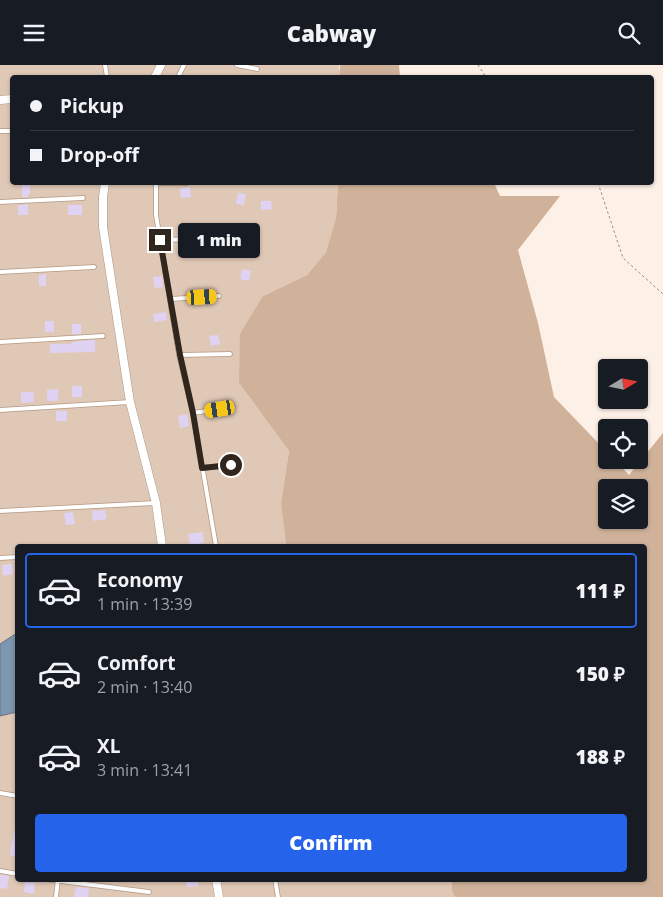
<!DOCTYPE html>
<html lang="en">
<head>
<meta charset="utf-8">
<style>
	:root { --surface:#171b24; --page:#20242c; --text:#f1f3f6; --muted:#9ea1a6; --line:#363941; --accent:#2563eb }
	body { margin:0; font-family:"Open Sans",sans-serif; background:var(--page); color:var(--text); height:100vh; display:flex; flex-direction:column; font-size:19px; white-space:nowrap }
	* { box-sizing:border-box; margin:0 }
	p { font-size:16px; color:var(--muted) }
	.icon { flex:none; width:28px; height:28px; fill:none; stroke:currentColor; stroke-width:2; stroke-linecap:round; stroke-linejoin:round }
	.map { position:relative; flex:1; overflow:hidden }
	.sheet { position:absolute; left:15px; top:479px; width:632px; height:338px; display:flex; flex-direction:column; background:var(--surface); border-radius:5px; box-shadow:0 1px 4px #0004 }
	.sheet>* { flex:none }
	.banner { position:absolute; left:10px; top:10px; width:644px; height:110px; border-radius:5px; box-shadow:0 1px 4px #0004; display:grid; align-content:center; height:110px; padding:0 20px; background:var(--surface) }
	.needle { width:32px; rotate:80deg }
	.buttons { position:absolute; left:598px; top:294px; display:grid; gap:10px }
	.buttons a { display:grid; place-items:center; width:50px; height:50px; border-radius:5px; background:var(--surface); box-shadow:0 1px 4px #0004; font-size:25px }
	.end { position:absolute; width:22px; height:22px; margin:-11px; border:6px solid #31261e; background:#fff; box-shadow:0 0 0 2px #fff }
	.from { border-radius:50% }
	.bubble { position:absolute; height:35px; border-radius:5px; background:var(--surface); box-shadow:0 1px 4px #0004; font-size:16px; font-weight:800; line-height:35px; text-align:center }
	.car { position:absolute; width:15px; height:30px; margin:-15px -8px; border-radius:6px; box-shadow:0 0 4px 1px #0007; background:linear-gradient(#f5c518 24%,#345 0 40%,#f5c518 0 76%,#345 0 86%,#f5c518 0) }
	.banner b { display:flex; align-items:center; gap:18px; height:48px; font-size:19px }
	.banner b+b { border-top:1px solid var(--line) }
	.banner i { width:12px; height:12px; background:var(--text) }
	ul { padding:9px 0 0; list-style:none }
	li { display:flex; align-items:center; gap:15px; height:75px; margin:0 10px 8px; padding:0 10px; border:2px solid transparent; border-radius:5px }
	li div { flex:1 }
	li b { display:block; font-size:19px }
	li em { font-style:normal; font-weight:800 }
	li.selected { border-color:var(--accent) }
	li>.icon { width:45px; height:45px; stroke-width:1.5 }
	.action { display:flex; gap:10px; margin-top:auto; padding:10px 20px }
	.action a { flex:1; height:58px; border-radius:5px; background:var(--accent); color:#fff; font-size:20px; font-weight:800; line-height:58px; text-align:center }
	header { display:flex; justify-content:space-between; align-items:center; height:65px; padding:0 20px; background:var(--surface); font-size:22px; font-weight:800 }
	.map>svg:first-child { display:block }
	.green { fill:#e0c8b6 }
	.forest { fill:#d0b29b; fill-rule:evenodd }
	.water { fill:#7f96b0; stroke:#687484 }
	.building { fill:#e0d2f3 }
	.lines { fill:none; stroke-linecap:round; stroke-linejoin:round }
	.service-casing { stroke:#b29884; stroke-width:5.5 }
	.minor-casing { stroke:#b29884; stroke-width:9 }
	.path { stroke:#968a82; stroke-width:1; stroke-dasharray:2.5 2.5; stroke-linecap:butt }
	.service { stroke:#fff; stroke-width:4 }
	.minor { stroke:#fff; stroke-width:8 }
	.route { stroke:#31261e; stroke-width:6 }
</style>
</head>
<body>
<header><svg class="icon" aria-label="menu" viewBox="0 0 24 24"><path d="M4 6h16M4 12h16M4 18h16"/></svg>Cabway<svg class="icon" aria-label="search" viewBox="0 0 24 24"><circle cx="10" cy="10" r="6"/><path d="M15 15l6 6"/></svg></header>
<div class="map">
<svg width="663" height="832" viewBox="0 0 663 832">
	<rect width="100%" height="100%" fill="#fcf0e7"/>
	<path class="green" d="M 0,0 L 339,0 L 339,12 L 12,12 L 12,118 L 338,118 L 336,153 L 326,187 L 307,210 L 263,231 L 239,318 L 289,386 L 281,438 L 286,481 L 18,481 L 18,814 L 452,814 L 452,826 L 455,832 L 0,832 Z"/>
	<path class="forest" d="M 340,0 L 399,0 L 400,12 L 339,12 Z
		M 338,118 L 494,118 L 500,131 L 560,131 L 518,185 L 538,258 L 554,332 L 606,386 L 606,395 L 615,395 L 629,410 L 663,368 L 663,832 L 455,832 L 452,826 L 452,814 L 645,814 L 645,481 L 286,481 L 281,438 L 289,386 L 239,318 L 240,269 L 263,231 L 307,210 L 326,187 L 336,153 ZM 606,422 L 639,422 L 639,455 L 606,455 Z"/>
	<path class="water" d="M 17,568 L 17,647 L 0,651 L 0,579 Z"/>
	<path class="building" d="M 22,118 L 30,118 L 30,129 L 28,129 L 28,132 L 22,132 Z
		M 190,122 L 191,132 L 181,133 L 180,124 Z
		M 238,128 L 246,129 L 244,140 L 236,139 Z
		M 261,136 L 271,136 L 272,144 L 261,145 Z
		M 28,139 L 28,150 L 18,150 L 18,140 Z
		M 68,140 L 82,140 L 82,150 L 68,150 Z
		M 242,204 L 251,206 L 249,216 L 240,214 Z
		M 46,209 L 46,221 L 39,221 L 39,210 Z
		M 162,211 L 163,222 L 155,223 L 153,212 Z
		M 166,247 L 167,255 L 154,257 L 153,249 Z
		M 45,256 L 54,256 L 54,267 L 45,267 Z
		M 72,259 L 81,259 L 81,269 L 72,269 Z
		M 218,270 L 220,279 L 211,281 L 209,271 Z
		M 93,275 L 95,275 L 95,287 L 50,288 L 50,279 L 71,279 L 72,277 Z
		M 72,321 L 82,321 L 82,332 L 72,332 Z
		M 58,324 L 58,336 L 47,336 L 47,325 Z
		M 21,327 L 33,327 L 34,337 L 21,338 Z
		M 56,346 L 67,346 L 67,356 L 56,356 Z
		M 187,349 L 189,361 L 180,363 L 178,351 Z
		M 105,445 L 107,454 L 93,456 L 92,446 Z
		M 73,447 L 75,459 L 66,460 L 64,448 Z
		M 203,467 L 204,478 L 190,480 L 188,469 Z
		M 12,499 L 13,509 L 3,511 L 2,500 Z
		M 14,766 L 18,766 L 18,792 L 10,790 Z
		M 0,810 L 9,811 L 7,824 L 0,823 Z
		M 186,814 L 198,814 L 198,821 L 187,822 Z
		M 25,817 L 35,818 L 34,829 L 24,827 Z
		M 76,822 L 89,823 L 88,832 L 74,832 Z"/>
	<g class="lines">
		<defs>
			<path id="service" d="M 105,0 L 107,12
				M 237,0 L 257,4
				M 178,12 L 184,0
				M 0,66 L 12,66
				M 156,118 L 156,150 L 179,290 L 193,348 L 216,481
				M 156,118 L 187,118
				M 0,137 L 83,133
				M 160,175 L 230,173
				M 0,207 L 94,202
				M 170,234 L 219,231
				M 0,277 L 103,271
				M 179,290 L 230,289
				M 0,345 L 130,337
				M 193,348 L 233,342
				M 202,403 L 231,400
				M 0,446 L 155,438
				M 0,493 L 18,492
				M 0,728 L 18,731
				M 0,806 L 18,809
				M 45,814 L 149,827
				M 275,814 L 278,832
				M 56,832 L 58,814"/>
			<path id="minor" d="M 155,12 L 161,0
				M 0,35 L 12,34
				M 105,118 L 103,132 L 103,162 L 130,337 L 156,438 L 162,481
				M 216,814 L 219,832"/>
		</defs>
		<use href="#service" class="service-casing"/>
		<use href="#minor" class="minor-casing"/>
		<path class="path" d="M 478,0 L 486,12
			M 598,118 L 623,193 L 663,229"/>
		<use href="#service" class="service"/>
		<use href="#minor" class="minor"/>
	</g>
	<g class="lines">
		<path class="route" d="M 160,175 L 180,290 L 193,348 L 202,403 L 231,400"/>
	</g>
</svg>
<div class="buttons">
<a><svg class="needle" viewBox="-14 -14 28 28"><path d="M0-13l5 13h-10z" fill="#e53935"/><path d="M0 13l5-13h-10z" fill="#9ea1a6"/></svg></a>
<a><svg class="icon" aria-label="locate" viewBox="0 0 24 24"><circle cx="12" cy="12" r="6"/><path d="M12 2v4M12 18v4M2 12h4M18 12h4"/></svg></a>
<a><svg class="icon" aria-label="layers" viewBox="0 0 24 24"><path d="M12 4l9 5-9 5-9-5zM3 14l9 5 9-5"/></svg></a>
</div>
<i class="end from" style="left:231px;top:400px"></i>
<i class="end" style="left:160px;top:175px"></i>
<div class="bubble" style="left:178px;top:158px;width:82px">1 min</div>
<i class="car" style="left:202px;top:232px;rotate:87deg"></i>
<i class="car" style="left:220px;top:344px;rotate:261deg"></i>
<div class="banner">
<b><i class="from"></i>Pickup</b>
<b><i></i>Drop-off</b>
</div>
<section class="sheet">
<ul>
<li class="selected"><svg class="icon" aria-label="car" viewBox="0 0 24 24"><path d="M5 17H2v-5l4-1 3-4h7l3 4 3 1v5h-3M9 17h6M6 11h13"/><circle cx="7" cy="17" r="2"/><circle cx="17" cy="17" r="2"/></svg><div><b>Economy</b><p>1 min · 13:39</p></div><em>111 ₽</em></li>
<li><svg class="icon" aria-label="car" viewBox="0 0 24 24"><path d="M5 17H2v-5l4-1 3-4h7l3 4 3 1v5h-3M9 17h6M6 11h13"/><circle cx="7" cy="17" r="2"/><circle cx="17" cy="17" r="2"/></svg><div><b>Comfort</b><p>2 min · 13:40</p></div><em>150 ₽</em></li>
<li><svg class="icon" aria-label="car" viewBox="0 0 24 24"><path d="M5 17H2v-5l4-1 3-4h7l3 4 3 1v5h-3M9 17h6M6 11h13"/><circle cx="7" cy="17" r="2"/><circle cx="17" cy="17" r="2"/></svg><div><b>XL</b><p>3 min · 13:41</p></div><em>188 ₽</em></li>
</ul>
<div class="action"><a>Confirm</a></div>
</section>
</div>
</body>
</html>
